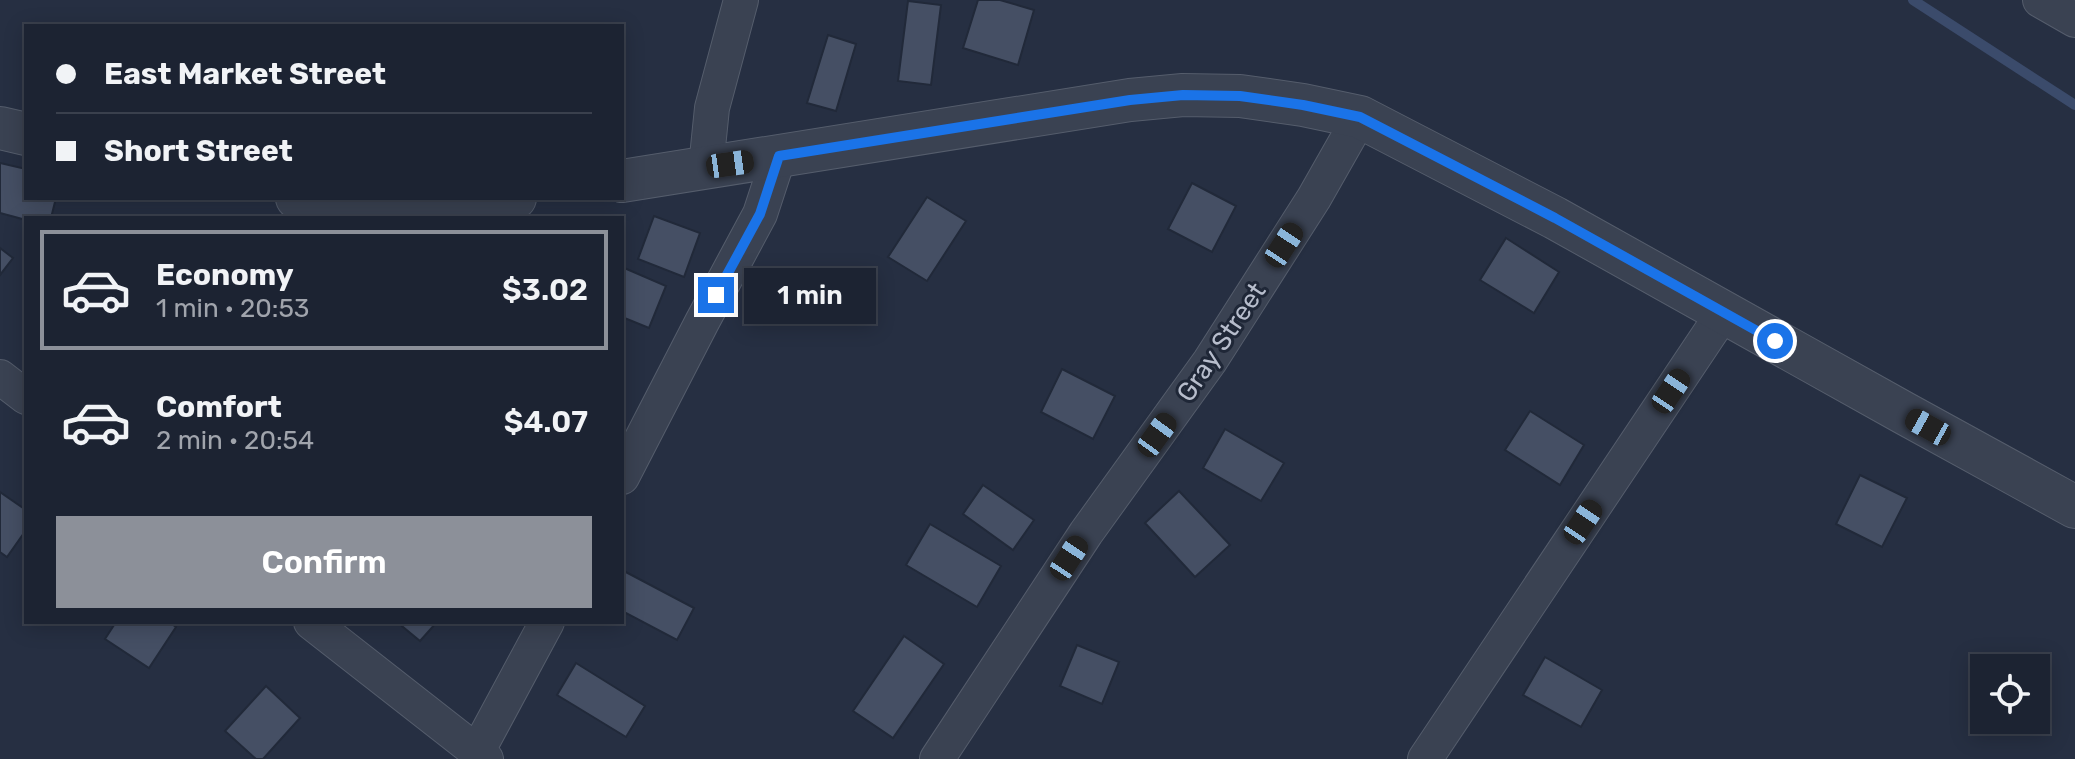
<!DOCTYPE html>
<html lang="en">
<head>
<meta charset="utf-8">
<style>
	:root { --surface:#1c2332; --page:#292f3e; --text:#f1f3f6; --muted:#a0a4ac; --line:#3a404d; --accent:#8c9099 }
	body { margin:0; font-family:Rubik,sans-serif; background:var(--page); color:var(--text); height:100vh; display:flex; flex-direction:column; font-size:30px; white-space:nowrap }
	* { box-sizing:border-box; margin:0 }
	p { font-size:26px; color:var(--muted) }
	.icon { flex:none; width:44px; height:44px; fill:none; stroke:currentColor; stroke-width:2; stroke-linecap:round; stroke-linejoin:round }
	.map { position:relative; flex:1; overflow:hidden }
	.details { position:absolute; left:24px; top:216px; width:600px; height:408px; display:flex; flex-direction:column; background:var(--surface); border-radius:0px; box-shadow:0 4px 20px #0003,0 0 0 2px var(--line) }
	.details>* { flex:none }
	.top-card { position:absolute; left:24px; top:24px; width:600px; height:176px; border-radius:0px; box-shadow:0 4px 20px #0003,0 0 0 2px var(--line); display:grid; align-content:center; height:176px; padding:0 32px; background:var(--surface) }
	.fabs { position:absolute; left:1970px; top:654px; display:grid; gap:16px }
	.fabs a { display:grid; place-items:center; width:80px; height:80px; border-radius:0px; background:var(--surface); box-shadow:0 4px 20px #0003,0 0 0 2px var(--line); font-size:40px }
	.end { position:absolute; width:36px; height:36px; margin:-18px; border:10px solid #1a73e8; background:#fff; box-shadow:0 0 0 4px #fff }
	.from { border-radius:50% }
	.bubble { position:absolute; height:56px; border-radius:0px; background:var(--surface); box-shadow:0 4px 20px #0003,0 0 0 2px var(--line); font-size:26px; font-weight:600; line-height:56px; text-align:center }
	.car { position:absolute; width:24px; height:48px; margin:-24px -12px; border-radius:10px; box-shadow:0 0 6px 2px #0007; background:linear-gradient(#222 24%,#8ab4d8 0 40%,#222 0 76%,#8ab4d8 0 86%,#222 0) }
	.top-card b { display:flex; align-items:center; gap:28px; height:76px; font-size:30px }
	.top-card b+b { border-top:2px solid var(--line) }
	.top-card i { width:20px; height:20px; background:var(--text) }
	ul { padding:14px 0 0; list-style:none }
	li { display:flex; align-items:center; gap:24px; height:120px; margin:0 16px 12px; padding:0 16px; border:4px solid transparent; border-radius:0px }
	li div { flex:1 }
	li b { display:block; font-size:30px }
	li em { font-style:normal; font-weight:600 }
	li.current { border-color:var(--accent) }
	li>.icon { width:72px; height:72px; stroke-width:1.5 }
	.action { display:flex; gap:16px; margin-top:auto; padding:16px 32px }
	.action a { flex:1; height:92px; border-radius:0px; background:var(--accent); color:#fff; font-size:32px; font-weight:600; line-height:92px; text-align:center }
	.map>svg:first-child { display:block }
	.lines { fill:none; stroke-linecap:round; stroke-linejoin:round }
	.stream { stroke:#3b4b6b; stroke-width:10 }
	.building { fill:#454f64; stroke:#212939; stroke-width:2 }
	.minor-casing { stroke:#555d6c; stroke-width:36 }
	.tertiary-casing { stroke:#555d6c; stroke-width:44 }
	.minor { stroke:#3a4252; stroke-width:34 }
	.tertiary { stroke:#3a4252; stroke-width:42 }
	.route { stroke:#1a73e8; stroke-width:10 }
	.labels { text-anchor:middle; stroke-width:6; stroke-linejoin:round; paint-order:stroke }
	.street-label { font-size:26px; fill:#b7bdcc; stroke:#1f2737 }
</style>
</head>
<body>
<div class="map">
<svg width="2075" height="759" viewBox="0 0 2075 759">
	<rect width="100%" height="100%" fill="#262f42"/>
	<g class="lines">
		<path class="stream" d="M 1913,0 L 2075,105"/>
	</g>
	<path class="building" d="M 978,0 L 1000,0 L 1034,10 L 1018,65 L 963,48 Z
		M 908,1 L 941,5 L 931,85 L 898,81 Z
		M 828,35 L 856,44 L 836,111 L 807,103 Z
		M 0,163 L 26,169 L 26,198 L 56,198 L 51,218 L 26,218 L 26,220 L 0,213 Z
		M 1192,183 L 1236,206 L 1212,252 L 1168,229 Z
		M 927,197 L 966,221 L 927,281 L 888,257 Z
		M 654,216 L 700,233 L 684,277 L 638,259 Z
		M 1506,238 L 1559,272 L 1534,313 L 1480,280 Z
		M 0,248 L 13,258 L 0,275 Z
		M 622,267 L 666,286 L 649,328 L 622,317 Z
		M 1062,369 L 1115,396 L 1093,439 L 1041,412 Z
		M 1530,411 L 1584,445 L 1560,485 L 1505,450 Z
		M 1225,429 L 1284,463 L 1261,501 L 1203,468 Z
		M 1860,475 L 1907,498 L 1882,547 L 1836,524 Z
		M 983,485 L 1034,520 L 1013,550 L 963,514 Z
		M 1179,491 L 1230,545 L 1195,577 L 1145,523 Z
		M 0,492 L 26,510 L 26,530 L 7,557 L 0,552 Z
		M 930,524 L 1001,566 L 977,607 L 906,565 Z
		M 622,570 L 694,608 L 677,640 L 622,611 Z
		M 116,622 L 169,622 L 176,627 L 149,668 L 105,639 Z
		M 397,622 L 437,622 L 420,641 Z
		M 904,636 L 944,664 L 893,738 L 853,711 Z
		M 1077,645 L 1119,662 L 1102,704 L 1060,686 Z
		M 1545,657 L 1602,690 L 1581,727 L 1523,695 Z
		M 576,663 L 645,706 L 626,737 L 557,695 Z
		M 266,686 L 300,718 L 263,759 L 256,759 L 225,731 Z"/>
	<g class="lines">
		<defs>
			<path id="minor" d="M 2040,0 L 2075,20
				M 706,167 L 712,108 L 741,0
				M 0,377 L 26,397
				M 622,477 L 702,322 L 760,214 L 779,156
				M 311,622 L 486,759
				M 477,752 L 547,622
				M 937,759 L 1086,533 L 1210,361 L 1314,198 L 1360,117
				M 1425,759 L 1724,312"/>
			<path id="tertiary" d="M 0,128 L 26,134
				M 622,181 L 1130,100 L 1183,95 L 1240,96 L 1303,105 L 1360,117 L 1555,218 L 1904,413 L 2075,507
				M 297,198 C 316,201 334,205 353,206 C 407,209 462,207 515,198"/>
		</defs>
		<use href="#minor" class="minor-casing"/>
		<use href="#tertiary" class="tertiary-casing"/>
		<use href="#minor" class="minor"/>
		<use href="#tertiary" class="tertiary"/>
	</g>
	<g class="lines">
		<path class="route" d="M 716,295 L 760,214 L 779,156 L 1130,100 L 1183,95 L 1240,96 L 1303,105 L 1360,117 L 1555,218 L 1775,341"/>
	</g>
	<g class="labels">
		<g class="street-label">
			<text transform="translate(1221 342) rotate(-56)" y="9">Gray Street</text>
		</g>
	</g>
</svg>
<div class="fabs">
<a><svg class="icon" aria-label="locate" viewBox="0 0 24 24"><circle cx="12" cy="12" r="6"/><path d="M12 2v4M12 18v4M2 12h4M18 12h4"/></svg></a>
</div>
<i class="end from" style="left:1775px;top:341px"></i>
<i class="end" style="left:716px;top:295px"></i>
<div class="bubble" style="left:744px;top:268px;width:132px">1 min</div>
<i class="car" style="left:730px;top:164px;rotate:82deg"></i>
<i class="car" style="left:1284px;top:245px;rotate:33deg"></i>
<i class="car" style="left:1671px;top:391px;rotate:34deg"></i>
<i class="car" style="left:1928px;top:427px;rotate:299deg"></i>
<i class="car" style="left:1157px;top:435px;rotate:36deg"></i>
<i class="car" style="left:1583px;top:522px;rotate:34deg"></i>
<i class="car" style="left:1069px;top:558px;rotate:33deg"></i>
<div class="top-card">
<b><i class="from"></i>East Market Street</b>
<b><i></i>Short Street</b>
</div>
<section class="details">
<ul>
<li class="current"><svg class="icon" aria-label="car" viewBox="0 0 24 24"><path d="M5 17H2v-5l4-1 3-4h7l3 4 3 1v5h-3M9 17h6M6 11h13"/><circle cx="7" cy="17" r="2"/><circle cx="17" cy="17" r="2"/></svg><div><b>Economy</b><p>1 min · 20:53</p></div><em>$3.02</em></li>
<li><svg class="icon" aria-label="car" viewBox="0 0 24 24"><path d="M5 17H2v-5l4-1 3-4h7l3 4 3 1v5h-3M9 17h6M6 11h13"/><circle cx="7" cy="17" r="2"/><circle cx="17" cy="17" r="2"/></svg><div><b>Comfort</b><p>2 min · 20:54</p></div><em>$4.07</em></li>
</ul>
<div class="action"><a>Confirm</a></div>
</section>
</div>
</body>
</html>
